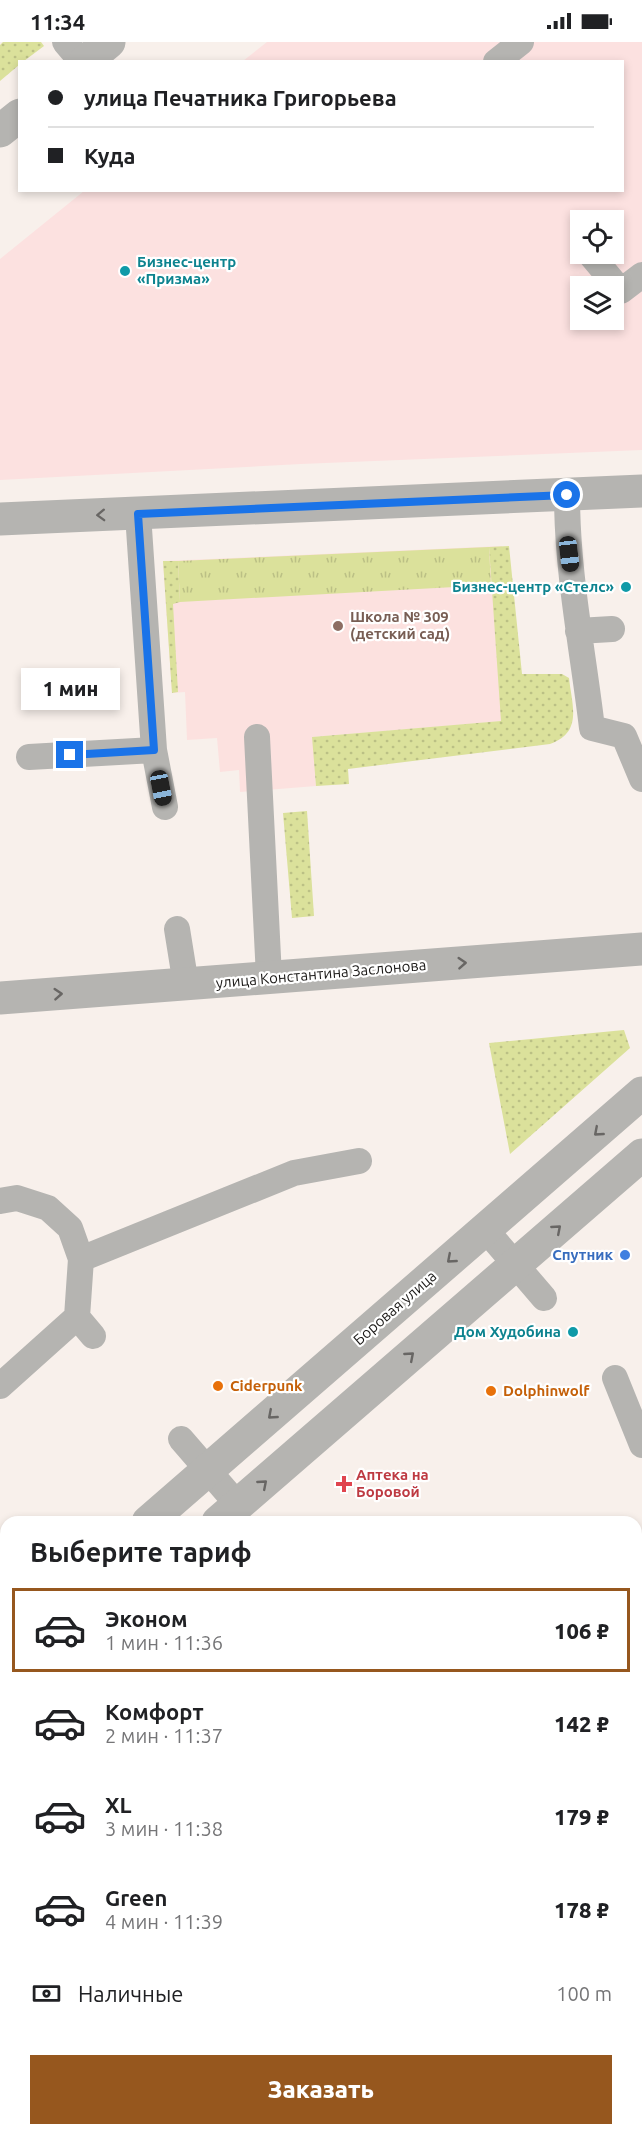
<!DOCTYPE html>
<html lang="ru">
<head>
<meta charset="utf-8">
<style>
	:root { --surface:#fff; --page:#f2f2f2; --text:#202124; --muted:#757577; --line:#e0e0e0; --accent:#96571e }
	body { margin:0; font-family:Ubuntu,sans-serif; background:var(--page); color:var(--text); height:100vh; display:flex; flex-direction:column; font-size:22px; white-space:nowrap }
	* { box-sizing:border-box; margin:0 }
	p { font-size:20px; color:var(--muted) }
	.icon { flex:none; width:33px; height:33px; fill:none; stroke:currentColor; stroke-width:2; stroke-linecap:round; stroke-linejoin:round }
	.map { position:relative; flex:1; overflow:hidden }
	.sheet { position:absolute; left:0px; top:1474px; width:642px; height:620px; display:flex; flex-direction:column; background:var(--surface); border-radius:18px 18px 0 0; box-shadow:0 3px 9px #0003 }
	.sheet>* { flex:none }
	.top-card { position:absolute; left:18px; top:18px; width:606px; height:132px; border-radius:0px; box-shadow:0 3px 9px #0003; display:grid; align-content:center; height:132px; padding:0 30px; background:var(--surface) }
	.fabs { position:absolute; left:570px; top:168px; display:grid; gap:12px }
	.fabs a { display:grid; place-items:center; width:54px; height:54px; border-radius:0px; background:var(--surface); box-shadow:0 3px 9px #0003; font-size:30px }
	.end { position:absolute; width:27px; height:27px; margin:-14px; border:8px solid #1a73e8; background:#fff; box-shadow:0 0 0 3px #fff }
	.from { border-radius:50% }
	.bubble { position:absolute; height:42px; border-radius:0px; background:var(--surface); box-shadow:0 3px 9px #0003; font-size:20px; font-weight:800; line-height:42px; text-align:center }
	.car { position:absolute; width:18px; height:36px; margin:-18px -9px; border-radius:8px; box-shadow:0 0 4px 2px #0007; background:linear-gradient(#222 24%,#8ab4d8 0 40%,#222 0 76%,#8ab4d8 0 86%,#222 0) }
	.top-card b { display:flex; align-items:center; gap:21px; height:57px; font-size:22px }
	.top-card b+b { border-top:2px solid var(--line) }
	.top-card i { width:15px; height:15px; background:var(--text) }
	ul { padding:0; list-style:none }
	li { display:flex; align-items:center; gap:18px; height:84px; margin:0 12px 9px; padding:0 18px; border:3px solid transparent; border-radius:0px }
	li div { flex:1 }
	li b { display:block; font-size:22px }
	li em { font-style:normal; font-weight:800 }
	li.active { border-color:var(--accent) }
	li>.icon { width:54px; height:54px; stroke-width:1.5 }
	h2 { padding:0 30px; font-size:27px; line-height:72px }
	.pay { display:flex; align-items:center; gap:15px; height:66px; padding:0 30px; font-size:22px }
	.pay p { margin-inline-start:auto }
	.cta { display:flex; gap:12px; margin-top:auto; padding:12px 30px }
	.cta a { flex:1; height:69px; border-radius:0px; background:var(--accent); color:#fff; font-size:24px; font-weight:800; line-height:69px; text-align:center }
	.status { display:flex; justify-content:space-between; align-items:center; height:42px; padding:0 30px; background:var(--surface); direction:ltr }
	.status svg { height:16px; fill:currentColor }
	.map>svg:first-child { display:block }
	.commercial { fill:#fce1e0; fill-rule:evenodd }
	.education { fill:#fce1df }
	.grass { fill:url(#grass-dots) }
	.park { fill:url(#park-tufts) }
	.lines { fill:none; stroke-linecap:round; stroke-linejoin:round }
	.service { stroke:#b5b4b1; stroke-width:26 }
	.minor { stroke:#b5b4b1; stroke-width:33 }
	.tertiary { stroke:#b5b4b1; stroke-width:33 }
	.oneway { stroke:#686664 }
	.route { stroke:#1a73e8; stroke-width:8 }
	.culture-dot { fill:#0f9aa8; stroke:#fff; stroke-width:2 }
	.education-dot { fill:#8d6e63; stroke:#fff; stroke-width:2 }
	.shop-dot { fill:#3f7fe0; stroke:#fff; stroke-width:2 }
	.food-dot { fill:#e8710a; stroke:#fff; stroke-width:2 }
	.health-dot { fill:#e0444e; stroke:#fff; stroke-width:2 }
	.labels { text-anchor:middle; stroke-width:4.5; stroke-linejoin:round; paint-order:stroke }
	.culture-label { font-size:15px; font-weight:bold; fill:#0d838f; stroke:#fff; text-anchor:end }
	.education-label { font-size:15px; font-weight:bold; fill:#785e54; stroke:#fff; text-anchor:start }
	.street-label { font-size:15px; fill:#1a1816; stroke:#fff }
	.shop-label { font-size:15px; font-weight:bold; fill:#366cbe; stroke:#fff; text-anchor:end }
	.food-label { font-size:15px; font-weight:bold; fill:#c56008; stroke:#fff; text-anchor:start }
	.health-label { font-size:15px; font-weight:bold; fill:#be3a42; stroke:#fff; text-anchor:start }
</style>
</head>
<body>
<div class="status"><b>11:34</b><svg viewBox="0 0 49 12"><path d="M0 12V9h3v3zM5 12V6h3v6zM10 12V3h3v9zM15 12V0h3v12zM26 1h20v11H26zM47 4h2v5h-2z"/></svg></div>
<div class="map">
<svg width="642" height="2093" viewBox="0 0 642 2093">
	<defs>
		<pattern id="grass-dots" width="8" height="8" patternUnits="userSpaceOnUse" patternTransform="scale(1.5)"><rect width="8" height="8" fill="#dbe19b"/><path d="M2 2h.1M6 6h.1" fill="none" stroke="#bbc085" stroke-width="1.8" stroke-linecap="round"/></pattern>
		<pattern id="park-tufts" width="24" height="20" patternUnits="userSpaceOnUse" patternTransform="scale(1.5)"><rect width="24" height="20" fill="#dbe19b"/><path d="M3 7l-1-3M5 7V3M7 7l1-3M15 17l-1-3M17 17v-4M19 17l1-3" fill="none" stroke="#bbc085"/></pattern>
	</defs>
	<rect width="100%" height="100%" fill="#f8f0eb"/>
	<path class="commercial" d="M 267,0 L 642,0 L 642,408 L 301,422 L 0,438 L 0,217 L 84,149 L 622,148 L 622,20 L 243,19 ZM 580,178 L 614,178 L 614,212 L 580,212 ZM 580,244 L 614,244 L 614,278 L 580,278 Z"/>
	<path class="education" d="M 502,504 L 516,678 L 313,695 L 316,744 L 240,750 L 239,728 L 220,730 L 217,696 L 187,698 L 185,650 L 172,651 L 163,519 Z"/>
	<path class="grass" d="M 3,0 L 41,0 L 44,4 L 24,19 L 20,20 L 19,23 L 0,39 L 0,3 Z
		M 509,504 L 522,632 L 562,632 L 569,636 C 572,664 583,690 550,702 L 348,727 L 349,742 L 316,744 L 312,695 L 501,679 L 489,505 Z
		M 163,519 L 178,519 L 180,560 L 173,562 L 178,650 L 172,651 Z
		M 307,769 L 314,874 L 292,876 L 283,771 Z
		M 624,988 L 630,1006 L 510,1112 L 489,1001 Z"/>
	<path class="park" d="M 489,505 L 491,543 L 180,560 L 178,519 Z"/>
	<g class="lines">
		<path class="service" d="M 65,0 L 82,20
			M 496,20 L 521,0
			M 590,212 L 621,249 L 642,233
			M 567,453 C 567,532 583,609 592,686 L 624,694 L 642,737
			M 138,472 L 154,708 L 165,765
			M 578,589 L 612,587
			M 257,695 L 269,935
			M 29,715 L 154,708
			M 177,887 L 186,943
			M 0,1159 L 17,1156 L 48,1166 L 70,1186 L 81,1217 L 77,1275 L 93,1294
			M 485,1187 L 544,1256
			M 81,1217 L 294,1131 L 359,1119
			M 615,1336 L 642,1403
			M 0,1344 L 77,1275
			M 181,1397 L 238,1463
			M 636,1663 L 642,1670
			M 636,1747 L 642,1746"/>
		<path class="minor" d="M 85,20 L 109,0
			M 0,89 L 20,73
			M 0,477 L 642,449
			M 0,956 L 642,907"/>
		<path class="tertiary" d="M 148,1480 L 642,1051
			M 218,1480 L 642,1113
			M 0,1609 L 6,1603
			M 0,1670 L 6,1665"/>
	</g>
	<defs><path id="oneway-chevron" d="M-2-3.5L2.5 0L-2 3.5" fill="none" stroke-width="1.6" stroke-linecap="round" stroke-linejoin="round" transform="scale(1.5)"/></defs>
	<g class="oneway">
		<use href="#oneway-chevron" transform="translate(101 473) rotate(178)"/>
		<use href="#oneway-chevron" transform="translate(462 921) rotate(-4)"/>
		<use href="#oneway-chevron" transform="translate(58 952) rotate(-4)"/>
		<use href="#oneway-chevron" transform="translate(598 1090) rotate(139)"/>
		<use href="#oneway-chevron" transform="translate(557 1187) rotate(-41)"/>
		<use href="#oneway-chevron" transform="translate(451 1217) rotate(139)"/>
		<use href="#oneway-chevron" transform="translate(410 1314) rotate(-41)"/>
		<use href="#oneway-chevron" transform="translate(272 1373) rotate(139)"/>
		<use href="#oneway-chevron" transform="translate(263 1442) rotate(-41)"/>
	</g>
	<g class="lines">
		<path class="route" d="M 70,713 L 154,708 L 138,472 L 567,453"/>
	</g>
	<g class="culture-dot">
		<circle cx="125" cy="229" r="6"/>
		<circle cx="626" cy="545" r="6"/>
		<circle cx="573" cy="1290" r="6"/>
	</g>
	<circle class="education-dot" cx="338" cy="584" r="6"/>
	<circle class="shop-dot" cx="625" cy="1213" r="6"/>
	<g class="food-dot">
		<circle cx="218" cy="1344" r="6"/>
		<circle cx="491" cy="1349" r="6"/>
	</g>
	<path class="health-dot" d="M341 1433h6v6h6v6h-6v6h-6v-6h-6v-6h6z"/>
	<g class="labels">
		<g class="culture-label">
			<text x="137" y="225" text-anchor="start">Бизнес-центр<tspan x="137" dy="17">«Призма»</tspan></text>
			<text x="614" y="550">Бизнес-центр «Стелс»</text>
			<text x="561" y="1295">Дом Худобина</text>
		</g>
		<g class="education-label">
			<text x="350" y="580">Школа № 309<tspan x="350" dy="17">(детский сад)</tspan></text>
		</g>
		<g class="street-label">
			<text transform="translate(321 932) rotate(-5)" y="5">улица Константина Заслонова</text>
			<text transform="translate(395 1266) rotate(-41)" y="5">Боровая улица</text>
		</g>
		<g class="shop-label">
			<text x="613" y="1218">Спутник</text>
		</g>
		<g class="food-label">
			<text x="230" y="1349">Ciderpunk</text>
			<text x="503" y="1354">Dolphinwolf</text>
		</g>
		<g class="health-label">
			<text x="356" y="1438">Аптека на<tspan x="356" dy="17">Боровой</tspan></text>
		</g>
	</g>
</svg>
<div class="fabs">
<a><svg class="icon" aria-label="locate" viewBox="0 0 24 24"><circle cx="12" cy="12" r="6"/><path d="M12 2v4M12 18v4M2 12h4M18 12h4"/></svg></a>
<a><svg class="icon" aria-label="layers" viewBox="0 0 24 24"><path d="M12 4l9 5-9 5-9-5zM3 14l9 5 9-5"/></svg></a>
</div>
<i class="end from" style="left:567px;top:453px"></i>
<i class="end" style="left:70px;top:713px"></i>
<div class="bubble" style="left:21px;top:626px;width:99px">1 мин</div>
<i class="car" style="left:569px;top:512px;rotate:173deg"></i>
<i class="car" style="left:161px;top:746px;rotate:169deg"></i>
<div class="top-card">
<b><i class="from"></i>улица Печатника Григорьева</b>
<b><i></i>Куда</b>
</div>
<section class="sheet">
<h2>Выберите тариф</h2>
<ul>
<li class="active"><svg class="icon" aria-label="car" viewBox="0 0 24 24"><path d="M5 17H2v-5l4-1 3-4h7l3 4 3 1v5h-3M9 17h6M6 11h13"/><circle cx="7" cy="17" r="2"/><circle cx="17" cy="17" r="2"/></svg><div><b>Эконом</b><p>1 мин · 11:36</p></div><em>106 ₽</em></li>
<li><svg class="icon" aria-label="car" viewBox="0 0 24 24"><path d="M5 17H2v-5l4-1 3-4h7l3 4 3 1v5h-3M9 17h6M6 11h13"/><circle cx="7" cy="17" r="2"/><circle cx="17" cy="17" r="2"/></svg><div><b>Комфорт</b><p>2 мин · 11:37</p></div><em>142 ₽</em></li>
<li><svg class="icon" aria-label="car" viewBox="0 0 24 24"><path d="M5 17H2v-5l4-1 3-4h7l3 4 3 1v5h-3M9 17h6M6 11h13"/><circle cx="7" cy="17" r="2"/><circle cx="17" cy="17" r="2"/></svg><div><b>XL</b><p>3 мин · 11:38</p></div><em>179 ₽</em></li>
<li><svg class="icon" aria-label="car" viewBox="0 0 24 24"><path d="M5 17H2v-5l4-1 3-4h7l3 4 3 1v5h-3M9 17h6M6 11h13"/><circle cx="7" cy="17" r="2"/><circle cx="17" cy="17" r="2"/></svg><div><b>Green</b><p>4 мин · 11:39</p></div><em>178 ₽</em></li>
</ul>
<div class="pay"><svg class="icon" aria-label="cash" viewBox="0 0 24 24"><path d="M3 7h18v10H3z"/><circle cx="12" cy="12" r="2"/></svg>Наличные<p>100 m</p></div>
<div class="cta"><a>Заказать</a></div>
</section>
</div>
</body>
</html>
